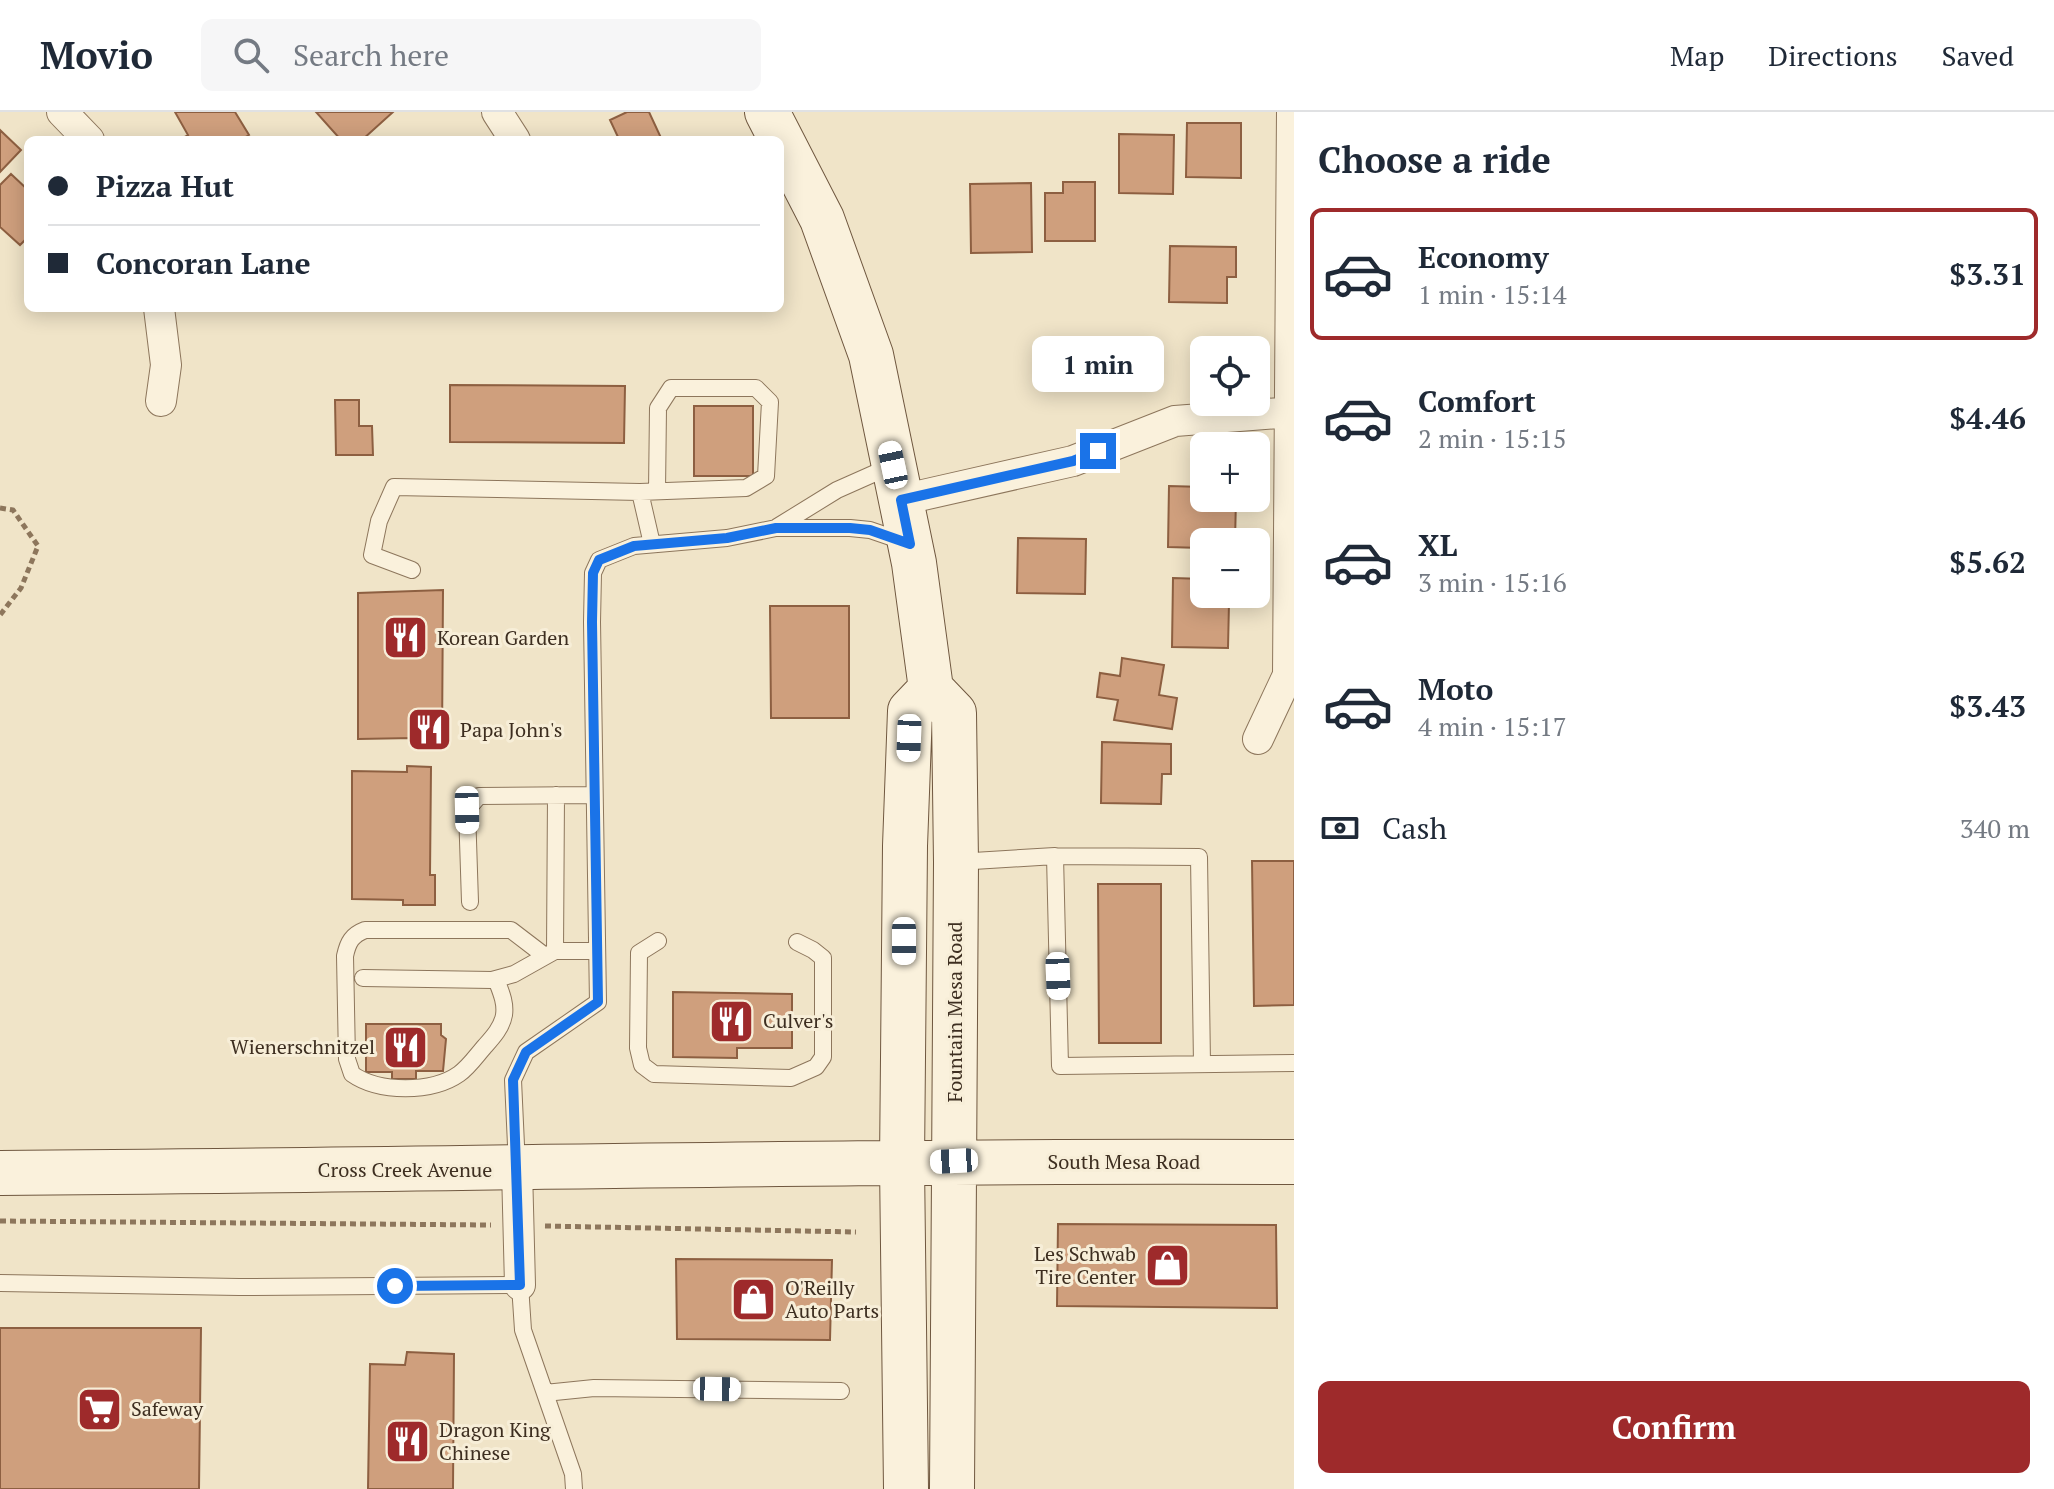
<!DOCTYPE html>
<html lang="en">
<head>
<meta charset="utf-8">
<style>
	:root { --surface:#fff; --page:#f6f6f7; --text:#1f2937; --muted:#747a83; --line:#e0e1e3; --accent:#9e2a2b }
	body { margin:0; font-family:"PT Serif",serif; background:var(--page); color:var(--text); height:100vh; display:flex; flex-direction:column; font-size:30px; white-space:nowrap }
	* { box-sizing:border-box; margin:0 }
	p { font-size:26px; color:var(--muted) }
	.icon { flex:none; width:44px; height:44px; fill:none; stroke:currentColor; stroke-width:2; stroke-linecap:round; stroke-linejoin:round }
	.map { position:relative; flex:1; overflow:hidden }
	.details { display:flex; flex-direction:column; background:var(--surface); width:760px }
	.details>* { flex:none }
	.hud { position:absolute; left:24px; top:24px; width:760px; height:176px; border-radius:12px; box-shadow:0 4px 20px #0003; display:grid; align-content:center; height:176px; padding:0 24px; background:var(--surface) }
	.buttons { position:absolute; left:1190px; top:224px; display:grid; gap:16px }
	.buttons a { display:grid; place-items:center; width:80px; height:80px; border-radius:12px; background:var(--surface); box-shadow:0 4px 20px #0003; font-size:40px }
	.end { position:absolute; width:36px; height:36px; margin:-18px; border:10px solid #1a73e8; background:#fff; box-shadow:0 0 0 4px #fff }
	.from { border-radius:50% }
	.bubble { position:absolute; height:56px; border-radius:12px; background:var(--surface); box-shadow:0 4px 20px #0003; font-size:26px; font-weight:700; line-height:56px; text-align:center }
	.car { position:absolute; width:24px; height:48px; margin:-24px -12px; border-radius:10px; box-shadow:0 0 6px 2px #0007; background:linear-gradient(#fff 24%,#345 0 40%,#fff 0 76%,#345 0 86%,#fff 0) }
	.hud b { display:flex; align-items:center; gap:28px; height:76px; font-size:30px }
	.hud b+b { border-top:2px solid var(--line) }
	.hud i { width:20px; height:20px; background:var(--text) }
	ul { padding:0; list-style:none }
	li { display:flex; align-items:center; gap:24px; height:132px; margin:0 16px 12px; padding:0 8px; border:4px solid transparent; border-radius:12px }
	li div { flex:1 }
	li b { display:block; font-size:30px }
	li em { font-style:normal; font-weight:700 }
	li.active { border-color:var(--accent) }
	li>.icon { width:72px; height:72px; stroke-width:1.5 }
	h2 { padding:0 24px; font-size:36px; line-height:96px }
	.pay { display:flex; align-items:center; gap:20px; height:88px; padding:0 24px; font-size:30px }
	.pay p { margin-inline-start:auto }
	.action { display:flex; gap:16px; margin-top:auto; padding:16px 24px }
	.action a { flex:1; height:92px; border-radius:12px; background:var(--accent); color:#fff; font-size:32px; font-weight:700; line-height:92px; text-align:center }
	header { display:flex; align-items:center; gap:48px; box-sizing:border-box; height:112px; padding:0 40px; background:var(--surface); border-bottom:2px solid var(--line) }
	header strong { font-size:38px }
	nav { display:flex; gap:44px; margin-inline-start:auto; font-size:28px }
	.search { width:560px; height:72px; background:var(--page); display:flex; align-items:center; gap:20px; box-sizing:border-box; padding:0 28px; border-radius:12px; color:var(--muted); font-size:30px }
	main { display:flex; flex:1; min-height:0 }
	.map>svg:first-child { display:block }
	.building { fill:#cf9f7d; stroke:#8d5f41; stroke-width:2 }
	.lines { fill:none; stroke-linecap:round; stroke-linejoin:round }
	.lane-casing { stroke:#8d765c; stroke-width:18 }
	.street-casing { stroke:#8d765c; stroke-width:32 }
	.secondary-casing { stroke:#6f573f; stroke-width:46 }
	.path { stroke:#8d765c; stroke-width:5; stroke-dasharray:6 4; stroke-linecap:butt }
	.lane { stroke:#faf1dc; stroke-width:16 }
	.street { stroke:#faf1dc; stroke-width:30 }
	.secondary { stroke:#faf1dc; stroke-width:44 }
	.route { stroke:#1a73e8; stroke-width:10 }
	.labels { text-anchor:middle; stroke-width:6; stroke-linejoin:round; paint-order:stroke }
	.poi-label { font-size:20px; fill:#3d2e20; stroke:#f7eed8; text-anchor:start }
	.street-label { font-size:20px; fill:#3d2e20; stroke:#f7eed8 }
</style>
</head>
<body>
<header>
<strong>Movio</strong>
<div class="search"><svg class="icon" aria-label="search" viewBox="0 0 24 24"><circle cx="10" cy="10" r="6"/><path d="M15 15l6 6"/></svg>Search here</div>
<nav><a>Map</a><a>Directions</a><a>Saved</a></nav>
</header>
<main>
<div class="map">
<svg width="1294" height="1377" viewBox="0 0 1294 1377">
	<rect width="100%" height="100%" fill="#f0e4c8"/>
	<path class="building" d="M 235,0 L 249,23 L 240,28 L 179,28 L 188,23 L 175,0 Z
		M 316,0 L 393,0 L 362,28 L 341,28 Z
		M 627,0 L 649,0 L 662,28 L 612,28 L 618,25 L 610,8 Z
		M 1187,11 L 1241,11 L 1241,66 L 1186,65 Z
		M 0,18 L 21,38 L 0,60 Z
		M 1119,22 L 1174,23 L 1173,82 L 1119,81 Z
		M 11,62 L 28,78 L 28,125 L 20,133 L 0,115 L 0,73 Z
		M 1063,70 L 1095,70 L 1095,129 L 1045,129 L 1045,81 L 1063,81 Z
		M 1031,71 L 1032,140 L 971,141 L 970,72 Z
		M 1170,134 L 1236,135 L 1236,165 L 1227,165 L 1227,191 L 1169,190 Z
		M 450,273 L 625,274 L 624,331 L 450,330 Z
		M 335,288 L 359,288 L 359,314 L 372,314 L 373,343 L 336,343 Z
		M 694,294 L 753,294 L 753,364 L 694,364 Z
		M 1169,374 L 1204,375 L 1204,386 L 1236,386 L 1235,430 L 1204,430 L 1204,449 L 1202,436 L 1168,435 Z
		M 1018,426 L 1086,427 L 1085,482 L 1017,481 Z
		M 1173,466 L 1204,467 L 1204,482 L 1225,482 L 1224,491 L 1229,491 L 1228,536 L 1172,535 Z
		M 443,478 L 442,632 L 414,632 L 413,626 L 358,627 L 358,481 Z
		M 770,494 L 849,494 L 849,606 L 771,606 Z
		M 1122,546 L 1164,553 L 1159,583 L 1177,586 L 1172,617 L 1114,608 L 1118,588 L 1097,585 L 1100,561 L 1120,564 Z
		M 1102,630 L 1171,632 L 1171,662 L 1162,662 L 1161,692 L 1101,691 Z
		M 407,654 L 431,655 L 430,763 L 435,763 L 435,793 L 403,793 L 403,788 L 352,787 L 352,659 L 407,660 Z
		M 1252,749 L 1294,749 L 1294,893 L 1254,894 Z
		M 1098,772 L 1161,772 L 1161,931 L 1099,931 Z
		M 673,880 L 792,882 L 792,936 L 737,936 L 737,946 L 673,945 Z
		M 366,912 L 441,912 L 441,923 L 446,927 L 443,959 L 416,959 L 416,967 L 392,967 L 392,960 L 366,960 Z
		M 1058,1112 L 1276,1113 L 1277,1196 L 1057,1194 Z
		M 676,1147 L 832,1148 L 830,1228 L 677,1227 Z
		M 0,1216 L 201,1216 L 199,1377 L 0,1377 Z
		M 407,1240 L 454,1242 L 453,1377 L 368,1377 L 370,1252 L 405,1253 Z"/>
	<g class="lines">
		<defs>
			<path id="lane" d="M 640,380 L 746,376 L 766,364 L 770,290 L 756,276 L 671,276 L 658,296 L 657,379
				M 777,415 L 837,378 L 891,354
				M 412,458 L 372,443 L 379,409 L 394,375 L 640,380 L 652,432
				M 556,683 L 555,839 L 597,839
				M 1055,744 L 1199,745 L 1202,952
				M 957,750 L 1055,744 L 1060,954 L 1294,951
				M 470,790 L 467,698 L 479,684 L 594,683
				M 658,829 L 639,841 L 638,936 L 642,953 L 654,962 L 791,966 L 816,955 L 823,945 L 823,846 L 813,838 L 797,830
				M 363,866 L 492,868 L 514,862 L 555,839
				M 496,867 C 500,878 506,890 504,903 C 502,915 493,925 485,934 C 477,943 469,955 459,962 C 432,981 379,981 352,962 L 347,947 L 345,844 C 348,830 352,823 365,818 L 511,818 L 545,844
				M 517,1055 L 513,968 L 526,940 L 598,890 L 592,510 L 593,461 L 599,448 L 634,434 L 727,426 L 776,416 L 850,416 L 870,418 L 905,430
				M 0,1171 L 239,1175 L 520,1173 L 523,1218 L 573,1362 L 574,1377
				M 545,1281 L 594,1276 L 841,1279"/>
			<path id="street" d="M 62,0 L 89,28
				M 497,0 L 515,28
				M 159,196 L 166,253 L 161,289
				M 901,388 L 1073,349 L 1175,309 L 1292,300
				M 1258,627 L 1288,563 L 1292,0
				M 517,1057 L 520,1173"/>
			<path id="secondary" d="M 767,0 L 822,107 L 871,243 L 914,451 L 931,577 L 954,601 L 956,750 L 952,1377
				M 0,1061 C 431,1058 863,1048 1294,1050
				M 906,1377 L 902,1052 L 905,734 L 910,599 L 931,577"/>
		</defs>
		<use href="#lane" class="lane-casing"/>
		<use href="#street" class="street-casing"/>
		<use href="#secondary" class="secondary-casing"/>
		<path class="path" d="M 0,396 L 13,398 L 38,434 L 21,476 L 0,503
			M 0,1109 L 491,1113
			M 545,1114 L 856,1120"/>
		<use href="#lane" class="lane"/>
		<use href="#street" class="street"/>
		<use href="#secondary" class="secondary"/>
	</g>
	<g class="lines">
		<path class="route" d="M 395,1174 L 520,1173 L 513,968 L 526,940 L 598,890 L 592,510 L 593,461 L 599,448 L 634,434 L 727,426 L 776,416 L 850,416 L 870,418 L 910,432 L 901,388 L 1073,349 L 1098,339"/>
	</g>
	<defs>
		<symbol id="restaurant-square" viewBox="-11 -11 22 22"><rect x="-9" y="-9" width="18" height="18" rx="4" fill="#9e2a2b" stroke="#f7eed8"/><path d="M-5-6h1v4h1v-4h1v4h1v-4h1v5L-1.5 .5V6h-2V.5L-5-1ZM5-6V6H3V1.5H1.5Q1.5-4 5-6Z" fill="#fff"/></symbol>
		<symbol id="shop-square" viewBox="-11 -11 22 22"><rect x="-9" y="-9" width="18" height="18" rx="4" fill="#9e2a2b" stroke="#f7eed8"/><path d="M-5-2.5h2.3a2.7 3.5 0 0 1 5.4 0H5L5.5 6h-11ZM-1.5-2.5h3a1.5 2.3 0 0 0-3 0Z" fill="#fff"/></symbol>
		<symbol id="supermarket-square" viewBox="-11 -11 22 22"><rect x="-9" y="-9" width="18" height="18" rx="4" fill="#9e2a2b" stroke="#f7eed8"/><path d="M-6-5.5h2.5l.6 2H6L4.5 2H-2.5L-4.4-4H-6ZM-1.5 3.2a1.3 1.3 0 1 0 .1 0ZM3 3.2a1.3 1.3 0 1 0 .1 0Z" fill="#fff"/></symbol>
	</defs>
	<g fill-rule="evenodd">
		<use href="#restaurant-square" x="380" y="500" width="51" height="51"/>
		<use href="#restaurant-square" x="404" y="592" width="51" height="51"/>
		<use href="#restaurant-square" x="706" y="884" width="51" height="51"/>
		<use href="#restaurant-square" x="380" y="910" width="51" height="51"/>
		<use href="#shop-square" x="1142" y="1128" width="51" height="51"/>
		<use href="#shop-square" x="728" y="1162" width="51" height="51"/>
		<use href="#supermarket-square" x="74" y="1272" width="51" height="51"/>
		<use href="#restaurant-square" x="382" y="1304" width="51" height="51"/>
	</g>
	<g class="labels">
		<g class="poi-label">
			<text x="437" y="533">Korean Garden</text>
			<text x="460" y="625">Papa John's</text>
			<text x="763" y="916">Culver's</text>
			<text x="375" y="942" text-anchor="end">Wienerschnitzel</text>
			<text x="1136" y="1149" text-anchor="end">Les Schwab<tspan x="1136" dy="23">Tire Center</tspan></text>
			<text x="785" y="1183">O'Reilly<tspan x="785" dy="23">Auto Parts</tspan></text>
			<text x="131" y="1304">Safeway</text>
			<text x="439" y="1325">Dragon King<tspan x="439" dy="23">Chinese</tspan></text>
		</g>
		<g class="street-label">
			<text transform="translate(955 900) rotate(-90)" y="7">Fountain Mesa Road</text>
			<text x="1124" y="1057">South Mesa Road</text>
			<text x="405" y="1065">Cross Creek Avenue</text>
		</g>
	</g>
</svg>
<div class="buttons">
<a><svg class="icon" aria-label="locate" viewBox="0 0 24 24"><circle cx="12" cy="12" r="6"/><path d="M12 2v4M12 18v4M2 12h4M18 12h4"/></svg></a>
<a>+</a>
<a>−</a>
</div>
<i class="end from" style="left:395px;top:1174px"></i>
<i class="end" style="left:1098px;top:339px"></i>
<div class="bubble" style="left:1032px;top:224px;width:132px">1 min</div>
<i class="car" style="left:893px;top:353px;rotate:348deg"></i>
<i class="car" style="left:909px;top:626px;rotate:182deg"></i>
<i class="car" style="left:467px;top:698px;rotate:179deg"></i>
<i class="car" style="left:904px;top:829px;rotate:180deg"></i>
<i class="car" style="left:1058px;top:864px;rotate:178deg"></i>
<i class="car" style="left:954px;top:1049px;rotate:267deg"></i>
<i class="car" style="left:717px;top:1277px;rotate:91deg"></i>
<div class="hud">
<b><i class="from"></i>Pizza Hut</b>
<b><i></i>Concoran Lane</b>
</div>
</div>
<section class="details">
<h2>Choose a ride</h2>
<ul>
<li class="active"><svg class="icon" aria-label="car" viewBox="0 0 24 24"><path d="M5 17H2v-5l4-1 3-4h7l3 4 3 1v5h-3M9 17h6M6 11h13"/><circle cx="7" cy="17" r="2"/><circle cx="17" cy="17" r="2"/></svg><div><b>Economy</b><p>1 min · 15:14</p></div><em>$3.31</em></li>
<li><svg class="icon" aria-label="car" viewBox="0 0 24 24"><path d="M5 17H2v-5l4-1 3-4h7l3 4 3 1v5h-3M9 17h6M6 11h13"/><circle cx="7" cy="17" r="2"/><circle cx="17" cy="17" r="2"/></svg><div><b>Comfort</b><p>2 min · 15:15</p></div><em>$4.46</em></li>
<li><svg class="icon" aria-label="car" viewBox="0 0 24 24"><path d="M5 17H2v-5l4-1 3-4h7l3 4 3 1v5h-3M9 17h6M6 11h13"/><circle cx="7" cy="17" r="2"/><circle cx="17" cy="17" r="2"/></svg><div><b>XL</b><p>3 min · 15:16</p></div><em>$5.62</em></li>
<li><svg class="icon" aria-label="car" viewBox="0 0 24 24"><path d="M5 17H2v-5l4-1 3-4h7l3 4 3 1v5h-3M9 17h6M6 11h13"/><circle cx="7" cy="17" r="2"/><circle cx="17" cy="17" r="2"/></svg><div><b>Moto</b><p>4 min · 15:17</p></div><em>$3.43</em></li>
</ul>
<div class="pay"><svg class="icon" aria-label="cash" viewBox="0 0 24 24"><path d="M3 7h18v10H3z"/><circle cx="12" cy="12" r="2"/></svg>Cash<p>340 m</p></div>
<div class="action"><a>Confirm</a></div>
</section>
</main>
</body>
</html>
